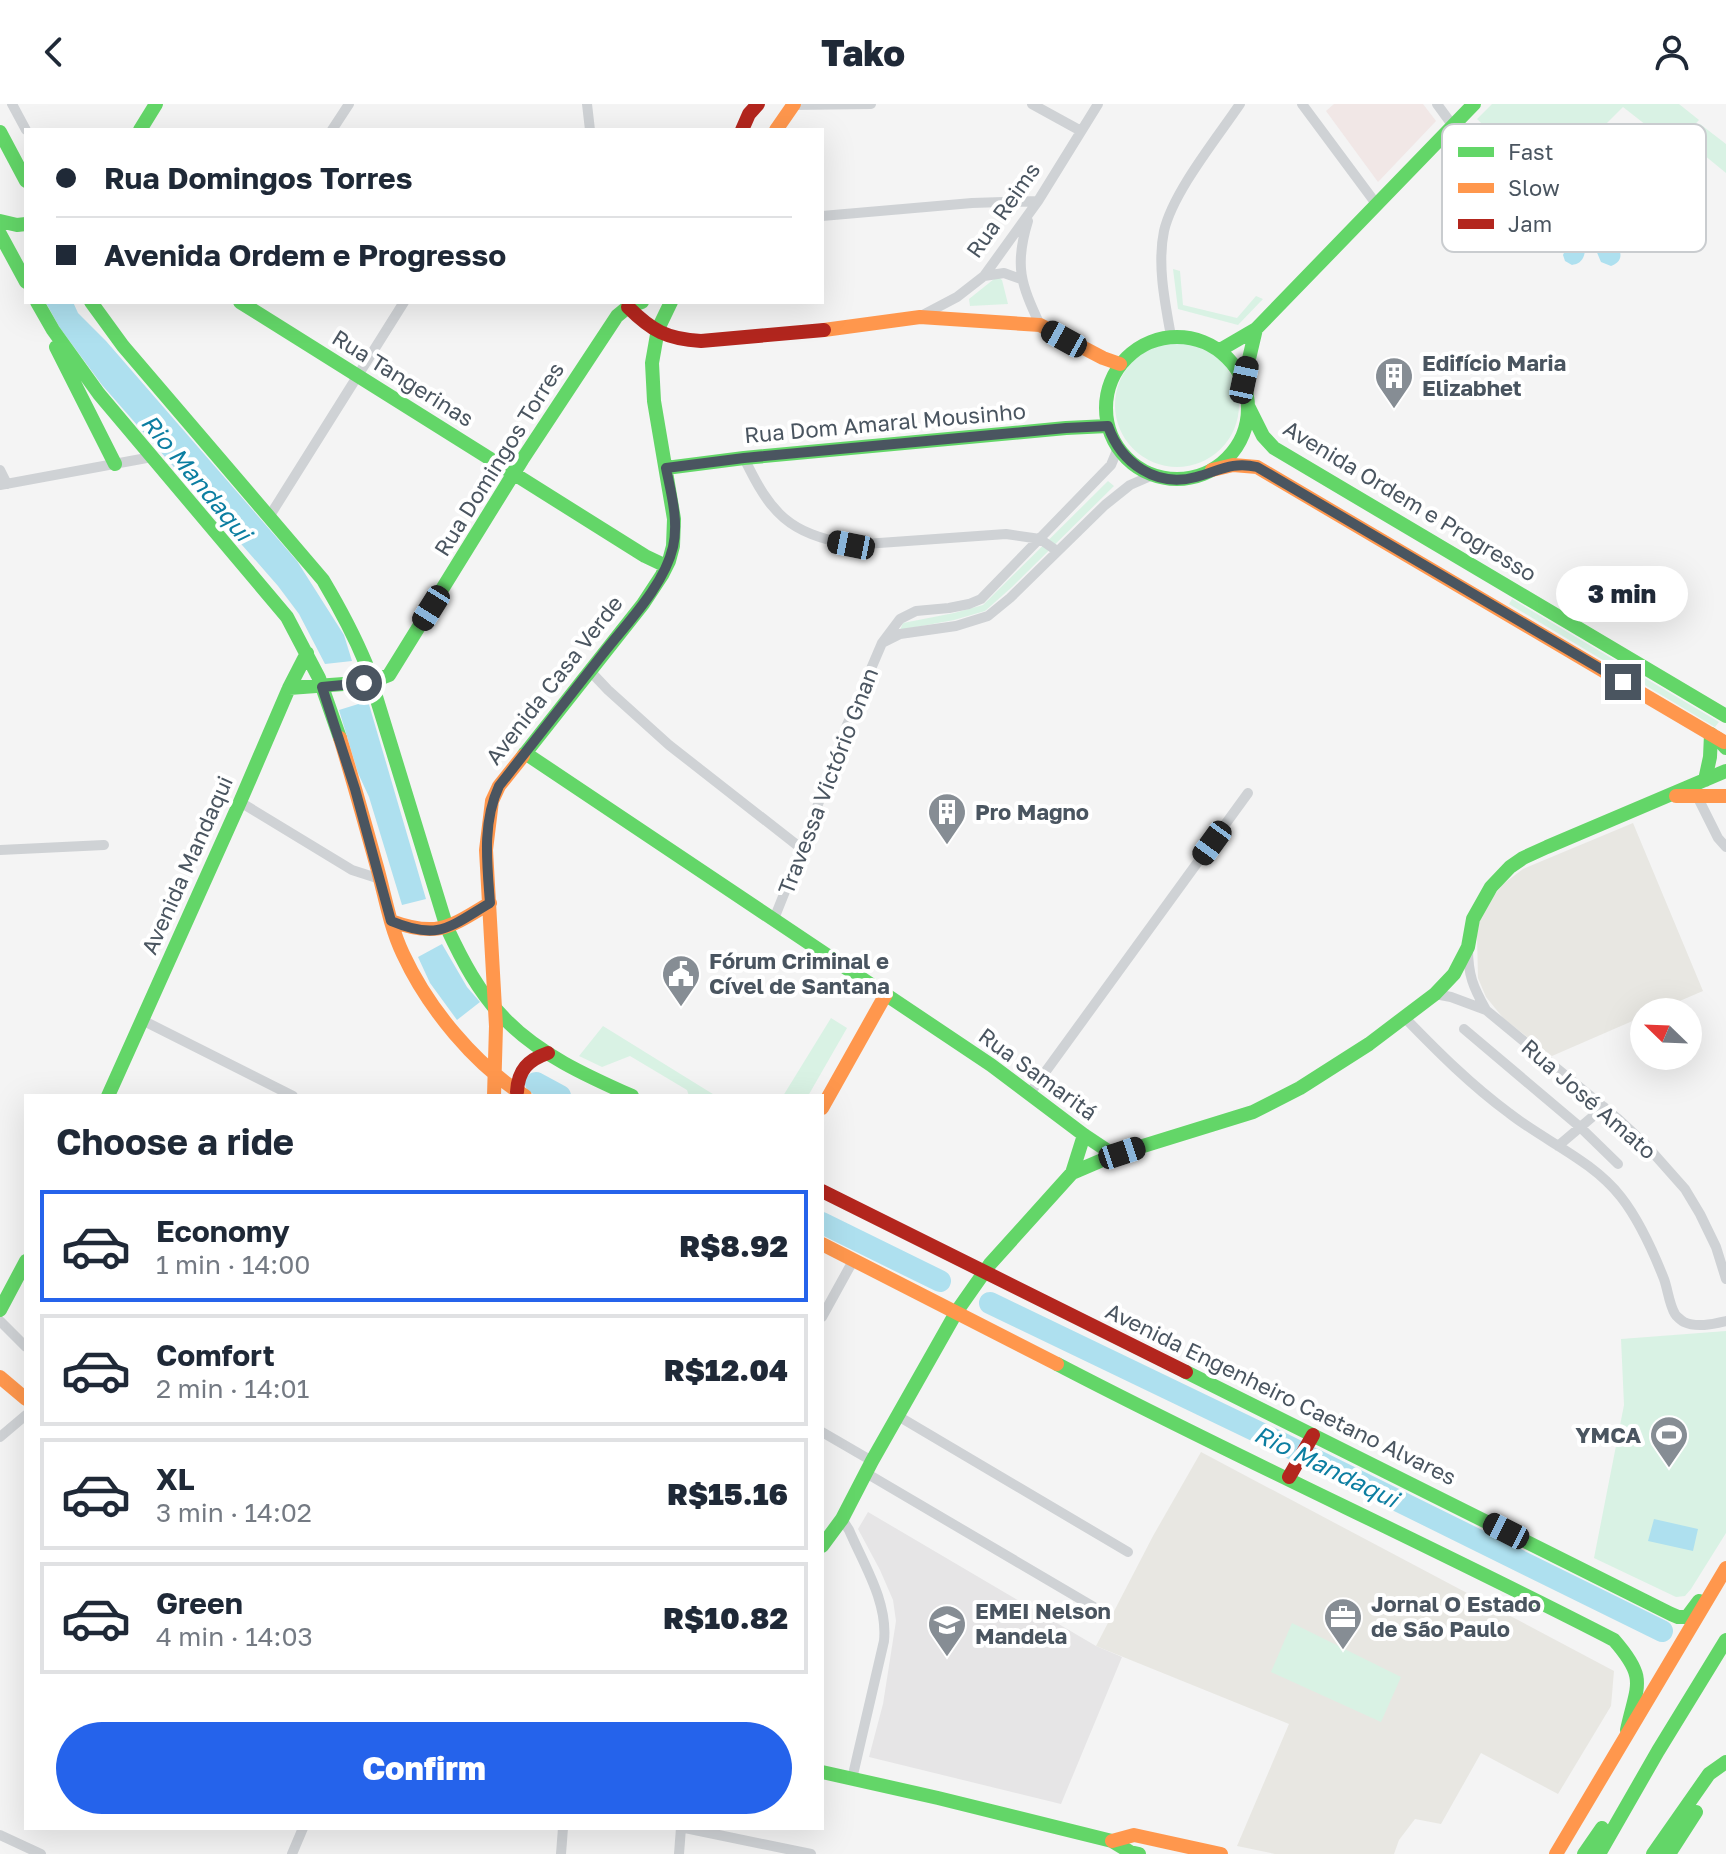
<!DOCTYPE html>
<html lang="en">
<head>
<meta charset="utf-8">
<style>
	:root { --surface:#fff; --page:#f6f6f7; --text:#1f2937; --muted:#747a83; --line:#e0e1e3; --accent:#2563eb }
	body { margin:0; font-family:"Golos Text",sans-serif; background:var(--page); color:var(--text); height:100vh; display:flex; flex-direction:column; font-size:30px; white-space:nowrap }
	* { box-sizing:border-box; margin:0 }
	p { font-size:26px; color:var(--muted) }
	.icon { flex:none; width:44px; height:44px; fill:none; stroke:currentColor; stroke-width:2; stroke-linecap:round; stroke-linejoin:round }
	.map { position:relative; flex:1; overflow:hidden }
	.details { position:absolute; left:24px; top:990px; width:800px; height:736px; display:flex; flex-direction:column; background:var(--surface); border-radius:0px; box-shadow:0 8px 32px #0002 }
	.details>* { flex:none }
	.banner { position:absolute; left:24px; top:24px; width:800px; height:176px; border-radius:0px; box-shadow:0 8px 32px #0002; display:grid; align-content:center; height:176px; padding:0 32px; background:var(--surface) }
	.needle { width:52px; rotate:293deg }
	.buttons { position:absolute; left:1630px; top:894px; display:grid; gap:16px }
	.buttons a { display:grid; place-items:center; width:72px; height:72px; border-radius:50%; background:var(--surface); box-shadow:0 8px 32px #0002; font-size:40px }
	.end { position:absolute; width:36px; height:36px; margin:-18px; border:10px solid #4a5560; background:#fff; box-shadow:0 0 0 4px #fff }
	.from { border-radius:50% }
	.bubble { position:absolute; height:56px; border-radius:28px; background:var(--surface); box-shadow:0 8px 32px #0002; font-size:26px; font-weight:800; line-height:56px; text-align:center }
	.car { position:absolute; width:24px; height:48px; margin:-24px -12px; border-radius:10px; box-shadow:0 0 6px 2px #0007; background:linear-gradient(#222 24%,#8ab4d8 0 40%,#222 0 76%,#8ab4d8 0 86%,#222 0) }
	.banner b { display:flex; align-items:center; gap:28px; height:76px; font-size:30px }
	.banner b+b { border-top:2px solid var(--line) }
	.banner i { width:20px; height:20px; background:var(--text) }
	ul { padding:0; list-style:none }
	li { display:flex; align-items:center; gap:24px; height:112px; margin:0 16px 12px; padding:0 16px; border:4px solid var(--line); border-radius:0px }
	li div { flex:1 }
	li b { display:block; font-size:30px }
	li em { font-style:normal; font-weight:800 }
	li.selected { border-color:var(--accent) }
	li>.icon { width:72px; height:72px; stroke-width:1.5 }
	h2 { padding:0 32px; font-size:36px; line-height:96px }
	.action { display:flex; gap:16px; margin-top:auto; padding:16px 32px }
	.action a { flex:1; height:92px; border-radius:48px; background:var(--accent); color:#fff; font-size:32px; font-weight:800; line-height:92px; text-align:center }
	header { display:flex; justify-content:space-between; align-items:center; height:104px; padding:0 32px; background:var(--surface); font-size:36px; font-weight:800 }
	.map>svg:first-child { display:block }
	.commercial { fill:#e8e7e2 }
	.education { fill:#e6e5e6 }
	.medical { fill:#f1e7e6 }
	.green { fill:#d9f2e4 }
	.water { fill:#aee0ef }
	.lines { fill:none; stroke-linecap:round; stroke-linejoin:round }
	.river { stroke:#aee0ef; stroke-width:22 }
	.street { stroke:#cfd2d5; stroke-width:10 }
	.fast { stroke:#63d668; stroke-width:14 }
	.slow { stroke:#ff974d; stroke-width:14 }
	.jam { stroke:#b3261e; stroke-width:14 }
	.route { stroke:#4a5560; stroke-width:10 }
	.labels { text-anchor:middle; stroke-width:8; stroke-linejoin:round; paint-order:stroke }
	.street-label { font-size:22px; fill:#4a5560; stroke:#fff }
	.poi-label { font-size:22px; font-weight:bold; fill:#4a5560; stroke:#fff; text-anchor:start }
	.water-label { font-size:24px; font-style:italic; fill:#0c7ea1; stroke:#fff }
	.key { fill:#fff; stroke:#c9cccf; stroke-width:2 }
	.key-label { font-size:22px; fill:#4a5560 }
</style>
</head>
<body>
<header><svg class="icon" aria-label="back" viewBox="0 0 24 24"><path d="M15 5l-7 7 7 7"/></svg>Tako<svg class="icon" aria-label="person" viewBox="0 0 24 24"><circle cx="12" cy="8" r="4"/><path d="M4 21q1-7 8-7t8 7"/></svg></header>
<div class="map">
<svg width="1726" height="1750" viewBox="0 0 1726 1750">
	<rect width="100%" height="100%" fill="#f4f4f4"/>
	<path class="commercial" d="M 1633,719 L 1703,887 L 1654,908 L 1644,908 L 1644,912 L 1552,952 L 1504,915 L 1486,893 L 1478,874 L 1477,831 L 1481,808 L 1503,780 L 1523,765 Z
		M 1201,1348 L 1614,1567 L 1611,1602 L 1558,1690 L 1481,1649 L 1441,1720 L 1415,1715 L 1399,1736 L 1394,1750 L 1275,1750 L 1237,1742 L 1289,1620 L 1096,1542 L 1153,1432 Z"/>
	<path class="education" d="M 868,1408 L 1096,1542 L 1122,1553 L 1061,1700 L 869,1653 L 883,1600 L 896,1517 L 893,1496 L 880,1466 L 858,1425 Z"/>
	<path class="medical" d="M 1334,0 L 1423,0 L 1436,17 L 1378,78 L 1326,7 Z"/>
	<path class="green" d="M 1492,0 L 1679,0 L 1699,16 L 1674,43 L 1623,3 L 1545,81 L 1477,15 Z
		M 1700,20 L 1726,40 L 1726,69 L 1687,37 Z
		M 1173,165 L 1180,167 L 1183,201 L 1237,214 L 1256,192 L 1263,195 L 1238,221 L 1178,205 Z
		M 998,173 L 1002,176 L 1008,200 L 970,202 L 969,195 L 994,175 Z
		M1115 301a62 62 0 1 1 124 0a62 62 0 1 1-124 0Z
		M 1108,377 L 1114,382 L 1012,483 L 985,507 L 954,516 L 900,526 L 903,519 L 954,509 L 983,501 Z
		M 1512,495 L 1719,618 L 1715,623 L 1509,500 Z
		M 831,914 L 847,924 L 808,992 L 783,992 Z
		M 603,922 L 716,992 L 689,992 L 687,986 L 630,952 L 602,963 L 579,952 Z
		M 1726,1227 L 1726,1429 L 1691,1485 L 1685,1492 L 1676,1493 L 1594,1454 L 1624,1301 L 1621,1235 Z
		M 1292,1519 L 1401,1573 L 1381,1618 L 1271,1568 Z"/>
	<path class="water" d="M 1588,108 L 1602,112 L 1620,126 L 1637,120 C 1649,125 1651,134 1645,145 C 1620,155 1625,124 1603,126 C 1584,127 1588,144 1583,154 C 1580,159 1577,160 1572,161 L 1565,157 L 1563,151 C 1565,146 1568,142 1569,137 C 1574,122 1570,115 1588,108 Z
		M 1606,129 L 1614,133 C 1619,144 1627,156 1611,162 L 1601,158 C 1596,146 1589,134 1606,129 Z
		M 73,198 L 78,209 L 106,237 L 297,457 L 344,531 L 352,557 L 325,560 L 299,510 L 278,482 L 102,281 L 60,224 L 46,199 Z
		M 368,597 L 426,795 L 402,801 L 369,693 L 358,669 L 339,606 Z
		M 442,840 L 467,883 L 480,898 L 457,916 L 430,879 L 418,853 Z
		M 1654,1415 L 1698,1425 L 1693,1447 L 1648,1437 Z"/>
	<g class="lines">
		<path class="river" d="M 536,979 L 560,992
			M 822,1119 L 940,1177
			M 990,1199 L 1277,1337 L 1662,1527"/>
		<path class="street" d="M 12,0 L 26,26
			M 587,0 L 590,26
			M 1032,0 L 1081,27
			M 1302,0 L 1377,101
			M 1437,0 L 1453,22
			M 793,1 L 871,0
			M 332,26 L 349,0
			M 822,112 L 972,99 L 1038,97
			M 1028,117 C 1014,162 1021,180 1040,221
			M 984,172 L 1004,169 L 1021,175
			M 921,212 L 957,193 L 984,172 L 1038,97 L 1098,0
			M 1171,232 C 1165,199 1157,160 1164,127 C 1173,88 1217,34 1240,0
			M 744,354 C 771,410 788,429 851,441 L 1006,430 L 1040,435 L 1057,447
			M 0,366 L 7,380
			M 0,381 L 152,353
			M 269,413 L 404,198
			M 884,538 L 900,530 L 956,522 L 988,512 L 1010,494 L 1105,401 L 1130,381 L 1153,371
			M 590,567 L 608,586 L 669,641 L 802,745
			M 1697,692 L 1718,734 L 1726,743
			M 240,698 L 352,766 L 380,775
			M 0,746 L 104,741
			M 774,815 L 802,745 L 844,628 L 882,539 L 900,515 L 916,507 L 949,504 L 969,500 L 981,495 L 1111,361 L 1118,344
			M 1468,844 C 1468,871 1473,883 1486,906
			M 1435,890 L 1451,893 L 1486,906 L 1617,1014 L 1646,1041 L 1685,1085 L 1700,1110 L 1716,1143 L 1726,1175
			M 1405,914 C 1438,948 1471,981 1509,1009 C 1546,1038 1592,1056 1621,1093 C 1639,1116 1653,1147 1664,1175 C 1668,1186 1669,1200 1675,1210 C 1676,1212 1682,1217 1684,1218 C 1697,1224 1713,1220 1726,1217
			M 142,916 L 293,992
			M 1464,925 L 1580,1023 L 1618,1060
			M 1030,989 L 1248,689
			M 1558,1042 L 1604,1003
			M 822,1213 L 854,1155
			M 0,1217 L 26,1243
			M 898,1312 L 1128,1448
			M 822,1328 L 872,1357
			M 0,1333 L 26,1311
			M 866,1369 L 1099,1506
			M 842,1415 L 849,1426 C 864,1461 888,1498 884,1537 L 852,1675
			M 685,1724 L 811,1750
			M 0,1731 L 41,1750
			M 292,1750 L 303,1724
			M 561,1750 L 563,1724
			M 679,1750 L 681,1724"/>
		<path class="fast" d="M 140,26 L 156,0
			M 0,28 L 26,77
			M 0,117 L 17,121 L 26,120
			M 0,130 L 26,178
			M 37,198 L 53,226 L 99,290 L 287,513 L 319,574 L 340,634
			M 91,198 L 123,242 L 323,476 C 339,503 354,531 366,560 L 447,824 C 462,856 479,889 504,914 C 538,950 587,972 632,992
			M 240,198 L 645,452 L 666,462
			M1106 304a71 71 0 1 1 142 0a71 71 0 1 1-142 0Z
			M 56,243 L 115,360
			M 1220,246 L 1256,225 L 1474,0
			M 1244,276 L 1256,225
			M 1249,304 L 1263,332 L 1274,344 L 1726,612
			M 666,364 L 744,354 L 1066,324 L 1108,322
			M 289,584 L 371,578 L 389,571 L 522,356 L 617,212 L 628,203 L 642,198
			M 1717,634 L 1726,644
			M 525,649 L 991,961 L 1084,1031 L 1114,1051
			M 523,652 L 643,500 L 662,471 L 669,457 L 673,442 L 674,415 L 654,297 L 652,259 L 658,225 L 671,198
			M 1705,676 L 1710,653 L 1711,630
			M 108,992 L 240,698 L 289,584 L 307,549
			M 1072,1069 L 1114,1051 L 1253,1008 L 1300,984 L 1369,940 L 1435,890 L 1454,870 L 1468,843 L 1473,815 L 1491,783 L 1510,763 L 1523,754 L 1547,743 L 1726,667
			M 0,1206 L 26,1157
			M 1057,1260 C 1241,1356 1430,1441 1614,1536 C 1648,1575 1637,1580 1627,1626
			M 1186,1268 L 1671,1510 L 1678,1513 L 1687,1513 L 1699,1497
			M 822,1442 L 842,1415 L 872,1357 L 957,1207 L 990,1160 L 1072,1069 L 1084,1031
			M 822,1668 L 938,1694 L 1112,1737 L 1130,1748 L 1139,1750
			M 1584,1750 L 1602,1724
			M 1599,1750 L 1658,1647 L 1726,1536
			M 1653,1750 L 1709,1670 L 1726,1658
			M 1669,1750 L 1696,1708"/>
		<path class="slow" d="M 776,26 L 794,0
			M 824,226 L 920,213 L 1040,221 L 1103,254 L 1120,260
			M 1212,366 L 1233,361 L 1257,363 L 1724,638
			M 340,634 C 353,676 365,720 377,763 C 385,792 390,823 403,850 C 428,904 475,961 525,992
			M 1676,692 L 1726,692
			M 391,817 C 438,834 450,823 490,799
			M 494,992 L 496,922 L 486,746 L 492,697 L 499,682 L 523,652
			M 822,1004 L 886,890
			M 822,1140 L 1057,1260
			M 0,1273 L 26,1295
			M 1112,1737 L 1134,1731 L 1221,1750
			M 1556,1750 L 1726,1464"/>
		<path class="jam" d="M 742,26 L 749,10 L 758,0
			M 628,203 C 652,227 667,235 701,237 L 824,226
			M 517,988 C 518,966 528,956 548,949
			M 822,1087 L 1186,1268
			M 1289,1373 L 1313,1331"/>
	</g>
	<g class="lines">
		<path class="route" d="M 364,579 L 322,583 L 355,685 L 391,817 C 439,837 449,823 490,799 C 487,759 482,719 499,682 C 534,638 568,594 602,551 C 626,520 664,482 673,443 C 679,417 671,389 666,364 L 744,354 L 1066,324 L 1108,322 C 1121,359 1156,384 1196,373 C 1219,367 1232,357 1257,363 L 1623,578"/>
	</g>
	<defs>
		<symbol id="building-pin" viewBox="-11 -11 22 30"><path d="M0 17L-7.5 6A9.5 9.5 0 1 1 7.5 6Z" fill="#868d94" stroke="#fff"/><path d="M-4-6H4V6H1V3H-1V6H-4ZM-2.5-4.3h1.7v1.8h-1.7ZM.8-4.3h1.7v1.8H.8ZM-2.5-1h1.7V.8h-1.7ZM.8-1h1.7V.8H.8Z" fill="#fff"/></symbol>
		<symbol id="civic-pin" viewBox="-11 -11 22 30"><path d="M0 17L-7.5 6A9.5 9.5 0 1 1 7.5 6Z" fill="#868d94" stroke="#fff"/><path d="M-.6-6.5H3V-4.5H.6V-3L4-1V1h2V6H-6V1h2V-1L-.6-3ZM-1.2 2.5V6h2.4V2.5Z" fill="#fff"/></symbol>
		<symbol id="stadium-pin" viewBox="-11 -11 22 30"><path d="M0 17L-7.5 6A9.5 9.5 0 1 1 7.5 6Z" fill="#868d94" stroke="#fff"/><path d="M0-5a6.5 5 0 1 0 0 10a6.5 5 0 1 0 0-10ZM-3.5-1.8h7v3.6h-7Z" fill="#fff"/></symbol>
		<symbol id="office-pin" viewBox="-11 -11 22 30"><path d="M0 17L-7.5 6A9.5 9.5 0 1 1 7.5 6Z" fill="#868d94" stroke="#fff"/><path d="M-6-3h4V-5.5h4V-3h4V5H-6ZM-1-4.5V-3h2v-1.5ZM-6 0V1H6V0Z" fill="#fff"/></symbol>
		<symbol id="school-pin" viewBox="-11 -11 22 30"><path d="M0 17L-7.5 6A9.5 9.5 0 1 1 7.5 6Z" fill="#868d94" stroke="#fff"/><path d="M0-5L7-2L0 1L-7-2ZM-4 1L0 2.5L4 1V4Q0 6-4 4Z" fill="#fff"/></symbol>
	</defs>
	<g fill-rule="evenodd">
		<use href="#building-pin" x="1372" y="250" width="44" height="60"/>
		<use href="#building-pin" x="925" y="686" width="44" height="60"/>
		<use href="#civic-pin" x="659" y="848" width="44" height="60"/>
		<use href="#stadium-pin" x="1647" y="1309" width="44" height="60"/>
		<use href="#office-pin" x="1321" y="1491" width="44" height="60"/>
		<use href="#school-pin" x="925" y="1498" width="44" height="60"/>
	</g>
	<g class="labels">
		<g class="street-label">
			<text transform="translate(1003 106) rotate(-55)" y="8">Rua Reims</text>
			<text transform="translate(403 274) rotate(32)" y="8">Rua Tangerinas</text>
			<text transform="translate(885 319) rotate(-5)" y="8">Rua Dom Amaral Mousinho</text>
			<text transform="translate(499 355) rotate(-58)" y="8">Rua Domingos Torres</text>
			<text transform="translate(1410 397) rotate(31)" y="8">Avenida Ordem e Progresso</text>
			<text transform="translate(554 576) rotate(-52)" y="8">Avenida Casa Verde</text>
			<text transform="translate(828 677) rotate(-69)" y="8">Travessa Victório Gnan</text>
			<text transform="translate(187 761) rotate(-66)" y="8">Avenida Mandaqui</text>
			<text transform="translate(1038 970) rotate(36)" y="8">Rua Samaritá</text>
			<text transform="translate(1589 995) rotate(41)" y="8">Rua José Amato</text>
			<text transform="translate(1281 1290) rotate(26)" y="8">Avenida Engenheiro Caetano Alvares</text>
		</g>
		<g class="poi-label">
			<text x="1422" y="267">Edifício Maria<tspan x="1422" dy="25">Elizabhet</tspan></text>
			<text x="975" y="716">Pro Magno</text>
			<text x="709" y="865">Fórum Criminal e<tspan x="709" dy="25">Cível de Santana</tspan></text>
			<text x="1641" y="1339" text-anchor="end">YMCA</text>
			<text x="1371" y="1508">Jornal O Estado<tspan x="1371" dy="25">de São Paulo</tspan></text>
			<text x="975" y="1515">EMEI Nelson<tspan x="975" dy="25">Mandela</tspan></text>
		</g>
		<g class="water-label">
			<text transform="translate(196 374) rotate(50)" y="8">Rio Mandaqui</text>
			<text transform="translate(1326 1363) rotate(26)" y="8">Rio Mandaqui</text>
		</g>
	</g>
	<rect x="1442" y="20" width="264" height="128" rx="12" class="key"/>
	<rect x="1458" y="43" width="36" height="10" fill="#63d668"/>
	<rect x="1458" y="79" width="36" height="10" fill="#ff974d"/>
	<rect x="1458" y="115" width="36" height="10" fill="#b3261e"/>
	<g class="key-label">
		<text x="1508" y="56">Fast</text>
		<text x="1508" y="92">Slow</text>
		<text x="1508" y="128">Jam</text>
	</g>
</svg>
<div class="buttons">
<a><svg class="needle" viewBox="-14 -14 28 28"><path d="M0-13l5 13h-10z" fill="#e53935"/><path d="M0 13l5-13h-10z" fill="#747a83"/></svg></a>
</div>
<i class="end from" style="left:364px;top:579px"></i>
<i class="end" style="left:1623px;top:578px"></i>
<div class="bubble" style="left:1556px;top:462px;width:132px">3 min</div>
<i class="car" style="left:1064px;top:235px;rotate:299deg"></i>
<i class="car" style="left:1244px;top:276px;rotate:12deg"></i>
<i class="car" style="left:851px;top:441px;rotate:281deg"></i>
<i class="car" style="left:431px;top:504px;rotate:212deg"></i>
<i class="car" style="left:1212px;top:739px;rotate:216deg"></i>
<i class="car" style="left:1122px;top:1049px;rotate:72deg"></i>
<i class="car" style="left:1506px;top:1427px;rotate:297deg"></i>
<div class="banner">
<b><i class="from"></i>Rua Domingos Torres</b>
<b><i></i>Avenida Ordem e Progresso</b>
</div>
<section class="details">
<h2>Choose a ride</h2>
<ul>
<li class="selected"><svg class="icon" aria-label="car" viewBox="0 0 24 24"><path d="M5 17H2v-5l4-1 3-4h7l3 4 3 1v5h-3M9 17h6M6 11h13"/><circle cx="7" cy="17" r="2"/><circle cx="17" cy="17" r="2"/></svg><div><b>Economy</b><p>1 min · 14:00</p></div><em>R$8.92</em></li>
<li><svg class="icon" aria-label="car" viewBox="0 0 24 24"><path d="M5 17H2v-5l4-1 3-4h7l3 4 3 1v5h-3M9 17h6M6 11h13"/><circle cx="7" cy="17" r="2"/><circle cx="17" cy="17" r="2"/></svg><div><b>Comfort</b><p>2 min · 14:01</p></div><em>R$12.04</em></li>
<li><svg class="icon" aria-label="car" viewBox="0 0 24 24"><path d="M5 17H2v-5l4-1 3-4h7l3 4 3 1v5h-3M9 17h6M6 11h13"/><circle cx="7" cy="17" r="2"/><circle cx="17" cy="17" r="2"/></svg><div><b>XL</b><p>3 min · 14:02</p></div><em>R$15.16</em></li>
<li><svg class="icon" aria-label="car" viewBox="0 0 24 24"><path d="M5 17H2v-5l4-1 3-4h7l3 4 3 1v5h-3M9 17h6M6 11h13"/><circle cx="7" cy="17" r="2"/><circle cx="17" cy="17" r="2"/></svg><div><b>Green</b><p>4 min · 14:03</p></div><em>R$10.82</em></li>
</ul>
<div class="action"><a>Confirm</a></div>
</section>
</div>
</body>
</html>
